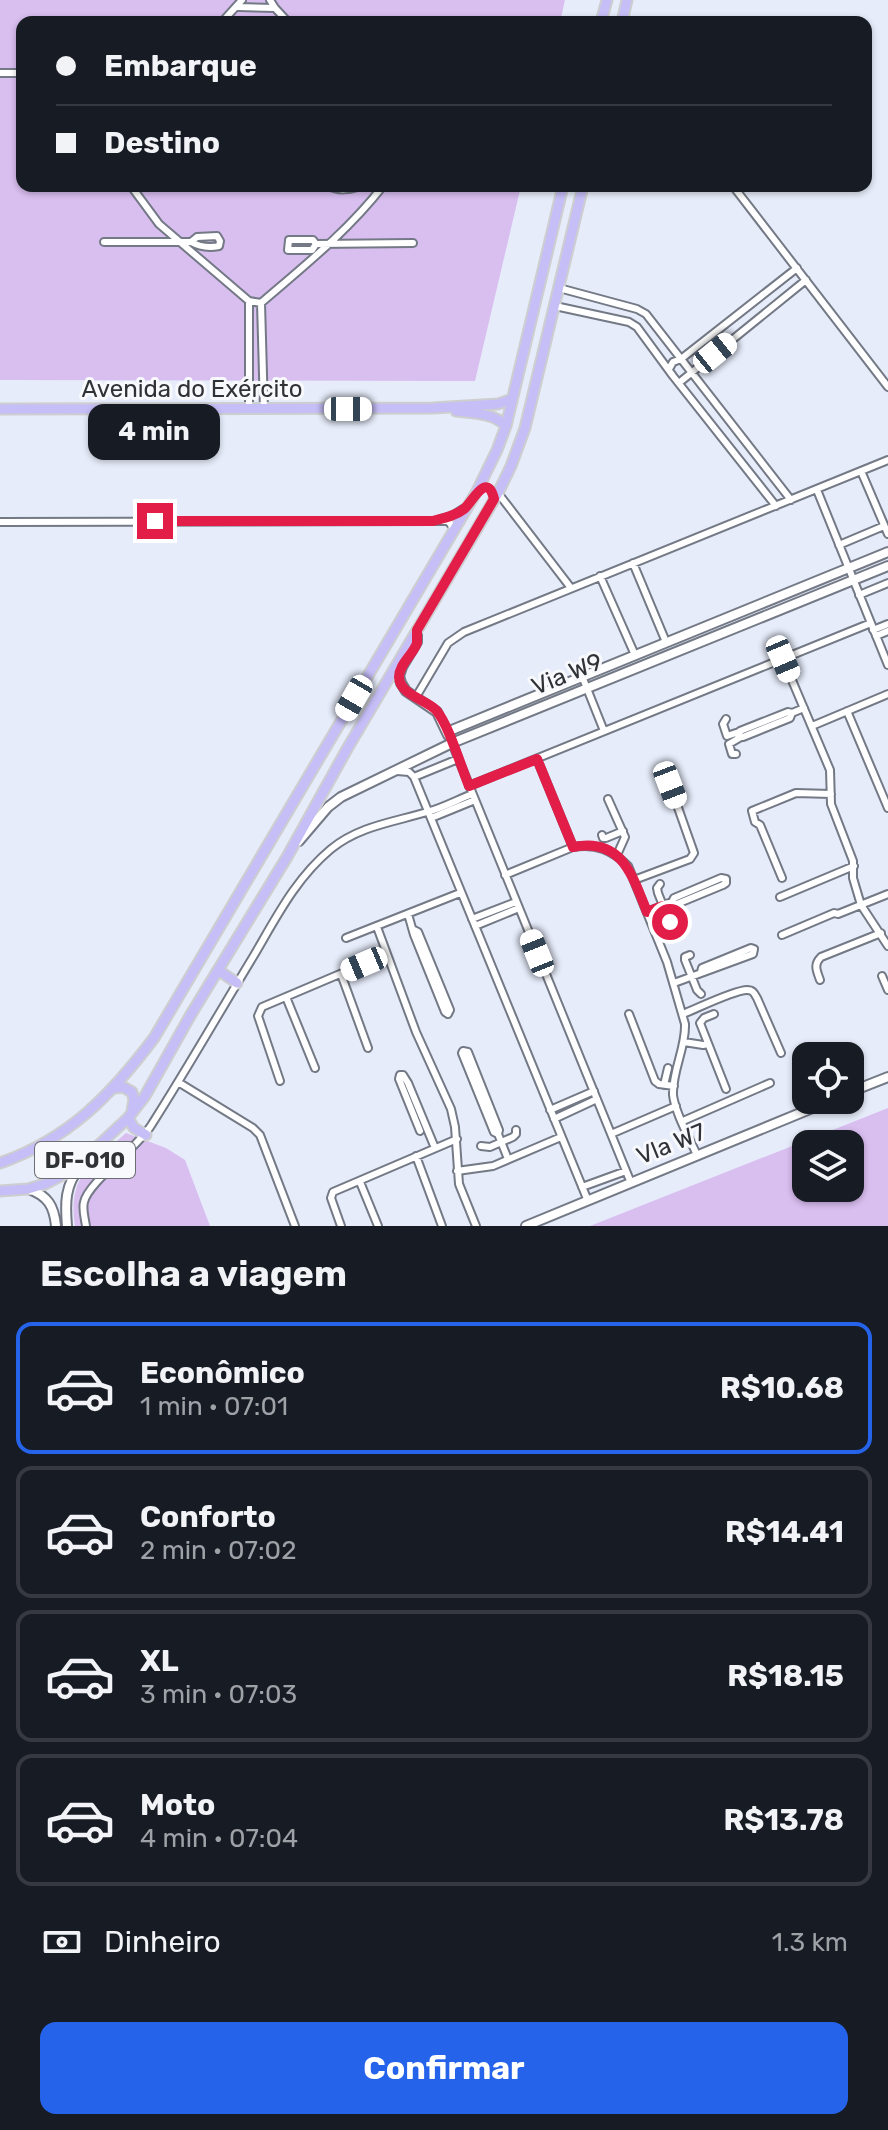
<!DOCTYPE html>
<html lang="pt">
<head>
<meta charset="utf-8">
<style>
	:root { --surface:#171b24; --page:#242831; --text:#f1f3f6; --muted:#9ea1a6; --line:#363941; --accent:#2563eb }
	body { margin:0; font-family:Rubik,sans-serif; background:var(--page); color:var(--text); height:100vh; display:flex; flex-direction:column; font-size:30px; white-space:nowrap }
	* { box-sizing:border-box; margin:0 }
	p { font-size:26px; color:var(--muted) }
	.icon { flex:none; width:44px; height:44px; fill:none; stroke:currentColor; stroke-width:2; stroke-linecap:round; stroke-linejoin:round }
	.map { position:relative; height:1226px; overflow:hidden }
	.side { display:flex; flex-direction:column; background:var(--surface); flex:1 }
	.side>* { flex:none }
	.banner { position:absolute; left:16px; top:16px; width:856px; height:176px; border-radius:16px; box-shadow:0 2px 6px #0004; display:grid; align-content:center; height:176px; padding:0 40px; background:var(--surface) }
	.tools { position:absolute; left:792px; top:1042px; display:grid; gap:16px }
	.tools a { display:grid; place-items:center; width:72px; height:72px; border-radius:16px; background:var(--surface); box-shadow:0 2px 6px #0004; font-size:40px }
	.end { position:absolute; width:36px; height:36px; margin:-18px; border:10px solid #e11d48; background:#fff; box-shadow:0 0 0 4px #fff }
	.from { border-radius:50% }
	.bubble { position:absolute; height:56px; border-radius:16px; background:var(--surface); box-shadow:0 2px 6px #0004; font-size:26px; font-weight:700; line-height:56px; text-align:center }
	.car { position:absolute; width:24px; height:48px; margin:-24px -12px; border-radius:10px; box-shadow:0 0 6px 2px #0007; background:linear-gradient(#fff 24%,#345 0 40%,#fff 0 76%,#345 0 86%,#fff 0) }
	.banner b { display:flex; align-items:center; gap:28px; height:76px; font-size:30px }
	.banner b+b { border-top:2px solid var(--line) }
	.banner i { width:20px; height:20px; background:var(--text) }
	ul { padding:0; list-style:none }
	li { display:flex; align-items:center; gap:24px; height:132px; margin:0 16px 12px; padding:0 24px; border:4px solid var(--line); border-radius:16px }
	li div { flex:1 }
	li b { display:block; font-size:30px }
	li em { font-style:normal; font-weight:700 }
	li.current { border-color:var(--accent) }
	li>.icon { width:72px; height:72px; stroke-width:1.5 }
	h2 { padding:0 40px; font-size:36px; line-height:96px }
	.pay { display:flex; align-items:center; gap:20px; height:88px; padding:0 40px; font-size:30px }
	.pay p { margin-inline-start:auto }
	.cta { display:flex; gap:16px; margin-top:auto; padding:16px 40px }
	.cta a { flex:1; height:92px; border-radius:16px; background:var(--accent); color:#fff; font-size:32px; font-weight:700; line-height:92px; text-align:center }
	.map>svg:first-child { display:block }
	.green { fill:#d9bef0; fill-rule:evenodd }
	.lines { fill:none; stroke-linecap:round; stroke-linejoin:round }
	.street-casing { stroke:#747986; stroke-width:10 }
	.secondary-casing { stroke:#747986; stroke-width:12 }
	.primary-casing { stroke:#cdcecf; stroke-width:13 }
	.street { stroke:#fff; stroke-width:6 }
	.secondary { stroke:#fff; stroke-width:8 }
	.primary { stroke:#c6bef7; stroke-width:9 }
	.route { stroke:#e11d48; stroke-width:10 }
	.labels { text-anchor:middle; stroke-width:6; stroke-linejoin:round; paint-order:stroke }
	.shield { fill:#f8f9fc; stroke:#6b6e72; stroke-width:2 }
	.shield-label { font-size:22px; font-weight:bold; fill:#2f3237 }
	.street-label { font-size:24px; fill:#2f3237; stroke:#f8f9fc }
</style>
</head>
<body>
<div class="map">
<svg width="888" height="1226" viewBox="0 0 888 1226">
	<rect width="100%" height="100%" fill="#e6ecfa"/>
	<path class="green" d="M 0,0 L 565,0 L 560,22 L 22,22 L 22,186 L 521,186 L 475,381 L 0,380 Z
		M 888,1108 L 888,1226 L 590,1226 L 883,1110 ZM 850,1144 L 850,1188 L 806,1188 L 806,1144 Z
		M 126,1133 L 166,1148 L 185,1160 L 210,1226 L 75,1226 C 67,1175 92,1163 126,1133 Z"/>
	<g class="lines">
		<defs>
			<path id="street" d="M 270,0 L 275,8 L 288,22
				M 238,7 L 275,8
				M 222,22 L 242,0
				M 0,73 L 22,73
				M 131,186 L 159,224 L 249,301 L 261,303 C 304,266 348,231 383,186
				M 329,186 C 337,191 351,190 360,186
				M 733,186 L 888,387
				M 104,242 L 191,242 C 200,247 209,248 219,246 L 220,241 L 217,236 L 197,237 L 191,242
				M 316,244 L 312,250 L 288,250 L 289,240 L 313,240 L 316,244 L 413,243
				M 559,288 L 637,309 L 646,314 L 791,500
				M 261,303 L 264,410
				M 555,306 L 629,322 L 637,327 L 673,376 L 776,506
				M 669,369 L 673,362 L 681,359 L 797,268
				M 680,382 L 806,280
				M 249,409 L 249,301
				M 861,471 L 888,534
				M 817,490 L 888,665
				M 498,493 L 571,588
				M 440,519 L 452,516 L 466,507
				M 0,522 L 433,521 L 448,521 L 453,527 L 453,531
				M 839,545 L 884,526
				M 633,563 L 666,642
				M 600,576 L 635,655
				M 859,595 L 888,583
				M 873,630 L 888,624
				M 876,636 L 888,631
				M 783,659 L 830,770 L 831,804 L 853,861 L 853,878 L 861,905 L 888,946
				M 582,676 L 604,731
				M 416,697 L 448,643 L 464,632 L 888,460
				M 847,711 L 888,808
				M 792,713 L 790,718 L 743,737 L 738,735 L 740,731 L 788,712 L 792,713 L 804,708
				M 726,719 L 723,724 L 727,736 L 739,732
				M 812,726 L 888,694
				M 452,743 L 631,1183
				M 736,754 L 732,754 L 729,744 L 741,737
				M 537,759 L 573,847
				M 397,771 L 409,772 L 414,777 L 588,1201
				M 414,777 L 458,759
				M 469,786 L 871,623
				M 608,799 L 625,837 L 617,855
				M 431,818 L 475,800
				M 602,835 L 603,838 L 606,838 L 623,831
				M 505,875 L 573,847 C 596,843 612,850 628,866 L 667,962 L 685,1024 C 686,1048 672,1071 673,1095 C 675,1113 690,1139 697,1155
				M 782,878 L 760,825 L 755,822 L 752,811 L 796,793 L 831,794
				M 634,880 L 690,859 L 694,853 L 670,785
				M 660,884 L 657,888 L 658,893 L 669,921 L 675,923
				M 780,897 L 854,866
				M 647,912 L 672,902 L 677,904 L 723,885 L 726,883 L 726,879 L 721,878 L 674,898 L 672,902
				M 408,914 L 414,935 L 445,1012 L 448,1014 L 450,1010 L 418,932 L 414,930
				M 472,919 L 516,902
				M 475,926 L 519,908
				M 377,927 L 416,1032 L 451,1109 L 455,1127 L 459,1184 L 476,1226
				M 782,935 L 834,913 L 838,914 L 888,894
				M 346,938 L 460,893
				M 690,955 L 685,957 L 685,960 L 697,990 L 701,994
				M 341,974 L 368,1048
				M 882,976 L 888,990
				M 820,980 C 817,971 813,965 821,957 L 881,933
				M 674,983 L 753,954 L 754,949 L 751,948 L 702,968 L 701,972
				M 286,997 L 315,1068
				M 629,1014 L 655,1081 L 659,1084 L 674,1086
				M 683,1014 C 696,1009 734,990 747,990 C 753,990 754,993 757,998 L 781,1053
				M 714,1014 L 704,1018 L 700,1023 L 726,1089
				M 684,1042 L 703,1045 L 708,1044
				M 280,1081 L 258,1016 L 262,1007 L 387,954
				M 178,1082 L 253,1128 L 260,1135 L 295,1226
				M 664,1085 L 668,1068
				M 550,1110 L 594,1091
				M 554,1119 L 597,1099
				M 683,1121 L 770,1083
				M 420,1131 L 399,1079 L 400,1075 L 403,1075 L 408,1083 L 435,1148
				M 498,1134 L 494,1132 L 462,1053 L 463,1051 L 468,1052 L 499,1130 L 498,1134 L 508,1159
				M 611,1134 L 676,1106
				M 481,1146 L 490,1147 L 513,1137 L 516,1134 L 516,1130
				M 416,1156 L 442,1226
				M 457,1171 L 493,1166 L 561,1137
				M 360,1182 L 378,1226
				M 582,1187 L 626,1171
				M 86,1226 C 85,1219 82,1209 84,1202 C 89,1181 138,1148 152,1124 C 187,1069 219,1013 253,957 C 276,918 295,879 331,849 C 359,826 394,822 427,812 C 442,808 457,800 472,794
				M 341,1226 L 331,1198 L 333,1192 L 457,1139"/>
			<path id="secondary" d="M 417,630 L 417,642 L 402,667 L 399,676 L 401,683 L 406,691 L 437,712 L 448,735
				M 447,732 L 888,552
				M 299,841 L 328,807 L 341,797 L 452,743 L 888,566
				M 850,1092 L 888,1077
				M 29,1189 C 48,1196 54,1206 56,1226
				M 67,1226 C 65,1203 65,1185 80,1167
				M 526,1226 L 832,1100"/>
			<path id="primary" d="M 601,22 L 607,0
				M 622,22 L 627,0
				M 0,409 L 433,408 L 498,404 L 512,399
				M 456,411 C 473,413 494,413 506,426
				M 218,970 L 237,983
				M 114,1088 L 123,1087 L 132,1092 L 134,1100 L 132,1111
				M 128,1118 L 134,1128 L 146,1135
				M 0,1163 C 69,1139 111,1095 154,1038 L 477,491 L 497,450 L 506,426 L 563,186
				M 0,1191 L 28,1189 L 45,1184 L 72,1170 L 128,1118 L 145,1096 L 190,1016 L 287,857 L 347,749 L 498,493 L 511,466 L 525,428 L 583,186"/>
		</defs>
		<use href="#street" class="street-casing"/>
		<use href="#secondary" class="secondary-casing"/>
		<use href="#primary" class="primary-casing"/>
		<use href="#street" class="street"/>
		<use href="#secondary" class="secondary"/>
		<use href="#primary" class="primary"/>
	</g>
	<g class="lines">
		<path class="route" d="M 155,521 L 433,521 C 444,518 455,516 464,509 C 472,503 487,470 494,499 L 417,630 C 417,632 417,642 417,643 C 413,655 399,664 399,677 C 400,695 425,699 436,710 C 449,725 461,767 469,786 L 537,759 L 573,847 C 622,837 632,875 647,912 L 663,906 L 670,922"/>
	</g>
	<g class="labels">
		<rect class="shield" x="35" y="1142" width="100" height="36" rx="6"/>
		<g class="shield-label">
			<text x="85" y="1168">DF-010</text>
		</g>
		<g class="street-label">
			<text x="192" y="397">Avenida do Exército</text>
			<text transform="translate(567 674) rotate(-22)" y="8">Via W9</text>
			<text transform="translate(671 1144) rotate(-22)" y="8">Vla W7</text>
		</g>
	</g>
</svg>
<div class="tools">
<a><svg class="icon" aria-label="locate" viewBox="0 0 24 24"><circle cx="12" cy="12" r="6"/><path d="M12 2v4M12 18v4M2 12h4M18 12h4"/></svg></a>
<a><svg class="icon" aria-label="layers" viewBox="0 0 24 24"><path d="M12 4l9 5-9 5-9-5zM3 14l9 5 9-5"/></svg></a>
</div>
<i class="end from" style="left:670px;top:922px"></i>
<i class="end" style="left:155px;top:521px"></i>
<div class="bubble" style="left:88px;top:404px;width:132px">4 min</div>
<i class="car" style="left:715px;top:353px;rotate:51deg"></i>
<i class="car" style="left:348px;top:409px;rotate:90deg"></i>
<i class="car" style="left:783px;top:659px;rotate:157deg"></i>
<i class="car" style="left:354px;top:698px;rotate:210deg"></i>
<i class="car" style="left:670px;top:785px;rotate:159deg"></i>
<i class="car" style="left:537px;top:953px;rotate:338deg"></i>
<i class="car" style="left:364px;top:964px;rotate:247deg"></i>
<div class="banner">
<b><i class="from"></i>Embarque</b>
<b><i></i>Destino</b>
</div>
</div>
<section class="side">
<h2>Escolha a viagem</h2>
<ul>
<li class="current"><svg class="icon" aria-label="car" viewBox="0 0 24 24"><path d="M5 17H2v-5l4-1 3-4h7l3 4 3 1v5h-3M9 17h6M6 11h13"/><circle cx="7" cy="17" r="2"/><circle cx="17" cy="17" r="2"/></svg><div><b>Econômico</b><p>1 min · 07:01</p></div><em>R$10.68</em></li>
<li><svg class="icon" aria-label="car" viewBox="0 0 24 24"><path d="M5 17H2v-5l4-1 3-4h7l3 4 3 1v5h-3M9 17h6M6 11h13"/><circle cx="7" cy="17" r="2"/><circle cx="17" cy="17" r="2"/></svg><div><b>Conforto</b><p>2 min · 07:02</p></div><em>R$14.41</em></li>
<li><svg class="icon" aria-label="car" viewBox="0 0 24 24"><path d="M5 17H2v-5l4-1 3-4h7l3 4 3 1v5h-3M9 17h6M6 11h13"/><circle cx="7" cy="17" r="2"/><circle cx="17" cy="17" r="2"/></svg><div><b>XL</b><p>3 min · 07:03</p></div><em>R$18.15</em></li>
<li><svg class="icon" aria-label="car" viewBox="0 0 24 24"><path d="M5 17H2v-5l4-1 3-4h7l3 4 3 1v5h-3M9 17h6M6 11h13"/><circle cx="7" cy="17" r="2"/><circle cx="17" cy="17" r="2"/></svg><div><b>Moto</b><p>4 min · 07:04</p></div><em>R$13.78</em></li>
</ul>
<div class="pay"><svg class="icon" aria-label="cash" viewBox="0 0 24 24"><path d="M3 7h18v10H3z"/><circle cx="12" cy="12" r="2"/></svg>Dinheiro<p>1.3 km</p></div>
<div class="cta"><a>Confirmar</a></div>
</section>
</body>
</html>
